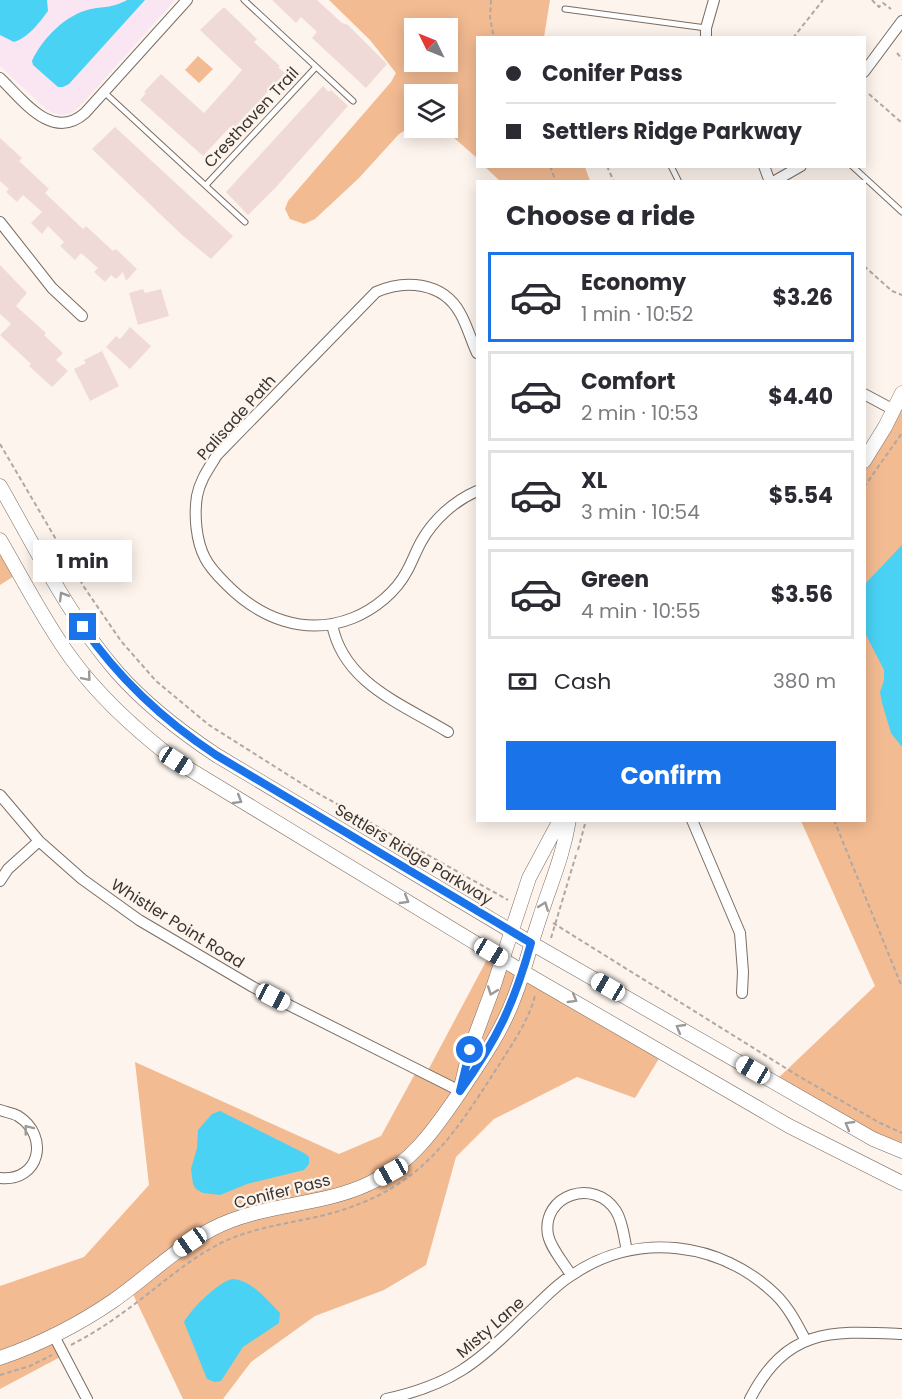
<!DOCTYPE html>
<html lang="en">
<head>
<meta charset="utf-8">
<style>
	:root { --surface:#fff; --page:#f2f2f3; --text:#2b2b33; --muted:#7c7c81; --line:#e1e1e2; --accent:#1a73e8 }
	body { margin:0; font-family:Poppins,sans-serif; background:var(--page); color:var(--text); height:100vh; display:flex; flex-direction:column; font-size:22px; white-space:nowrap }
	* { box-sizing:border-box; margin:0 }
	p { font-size:20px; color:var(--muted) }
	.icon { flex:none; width:33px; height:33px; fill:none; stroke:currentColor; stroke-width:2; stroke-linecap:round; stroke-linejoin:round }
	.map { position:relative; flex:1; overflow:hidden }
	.sheet { position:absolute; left:476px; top:180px; width:390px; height:642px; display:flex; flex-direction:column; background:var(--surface); border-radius:0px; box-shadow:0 3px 15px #0003 }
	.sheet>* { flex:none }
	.hud { position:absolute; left:476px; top:36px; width:390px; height:132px; border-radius:0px; box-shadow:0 3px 15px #0003; display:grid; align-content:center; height:132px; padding:0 30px; background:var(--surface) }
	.needle { width:39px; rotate:313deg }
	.tools { position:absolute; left:404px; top:18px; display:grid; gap:12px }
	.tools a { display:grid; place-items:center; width:54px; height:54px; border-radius:0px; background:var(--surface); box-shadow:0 3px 15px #0003; font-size:30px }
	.end { position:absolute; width:27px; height:27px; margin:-14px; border:8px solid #1a73e8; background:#fff; box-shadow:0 0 0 3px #fff }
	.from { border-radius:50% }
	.bubble { position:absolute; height:42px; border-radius:0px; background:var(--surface); box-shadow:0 3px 15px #0003; font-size:20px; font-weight:700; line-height:42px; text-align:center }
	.car { position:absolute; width:18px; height:36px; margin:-18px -9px; border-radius:8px; box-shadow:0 0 4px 2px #0007; background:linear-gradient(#fff 24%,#345 0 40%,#fff 0 76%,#345 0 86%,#fff 0) }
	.hud b { display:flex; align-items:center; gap:21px; height:57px; font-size:22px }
	.hud b+b { border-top:2px solid var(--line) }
	.hud i { width:15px; height:15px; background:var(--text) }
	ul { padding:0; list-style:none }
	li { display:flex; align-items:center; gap:18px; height:90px; margin:0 12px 9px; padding:0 18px; border:3px solid var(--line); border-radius:0px }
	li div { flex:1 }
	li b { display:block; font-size:22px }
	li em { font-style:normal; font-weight:700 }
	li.selected { border-color:var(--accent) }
	li>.icon { width:54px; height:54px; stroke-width:1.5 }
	h2 { padding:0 30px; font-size:27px; line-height:72px }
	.pay { display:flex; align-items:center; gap:15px; height:66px; padding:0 30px; font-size:22px }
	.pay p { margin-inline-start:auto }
	.cta { display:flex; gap:12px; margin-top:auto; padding:12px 30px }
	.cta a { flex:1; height:69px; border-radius:0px; background:var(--accent); color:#fff; font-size:24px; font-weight:700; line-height:69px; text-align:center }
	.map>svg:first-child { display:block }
	.education { fill:#fae5f3 }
	.green { fill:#f3bb92; fill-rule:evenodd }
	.water { fill:#49d2f4 }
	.building { fill:#f0dad7 }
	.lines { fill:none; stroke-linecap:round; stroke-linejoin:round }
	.service-casing { stroke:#7a6d63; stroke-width:7 }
	.minor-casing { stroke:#7a6d63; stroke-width:12 }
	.tertiary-casing { stroke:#7a6d63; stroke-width:15 }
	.path { stroke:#b0a8a3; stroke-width:2; stroke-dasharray:4.5 3; stroke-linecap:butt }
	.service { stroke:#fff; stroke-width:5 }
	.minor { stroke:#fff; stroke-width:10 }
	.tertiary { stroke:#fff; stroke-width:14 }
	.oneway { stroke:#9c9a98 }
	.route { stroke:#1a73e8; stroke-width:8 }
	.labels { text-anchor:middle; stroke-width:4.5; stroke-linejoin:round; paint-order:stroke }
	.street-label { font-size:16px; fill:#3a3430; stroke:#fdf4ed }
</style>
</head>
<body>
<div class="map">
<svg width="902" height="1399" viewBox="0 0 902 1399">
	<rect width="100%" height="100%" fill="#fdf4ed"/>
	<path class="education" d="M 0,0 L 175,0 L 81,105 L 71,113 L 62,115 L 53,113 L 46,109 L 0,66 Z"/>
	<path class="green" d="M 329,0 L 550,0 L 544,37 L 477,38 L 477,158 L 453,137 L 438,128 L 447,128 L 447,94 L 414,94 L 414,125 L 399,134 L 359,178 L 315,219 L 304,224 L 290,219 L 285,209 L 288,201 L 391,82 L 396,73 L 370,40 ZM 414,28 L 447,28 L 447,62 L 414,62 Z
		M 198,56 L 213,69 L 199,83 L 185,70 Z
		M 485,167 L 585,167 L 590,181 L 500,181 Z
		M 902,393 L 902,1151 L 774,1082 L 875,986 L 801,821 L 864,820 L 864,461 Z
		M 0,540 L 19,573 L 0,585 Z
		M 491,952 L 663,1052 L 635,1098 L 577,1077 L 494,1119 L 456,1157 L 426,1265 L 384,1290 L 315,1316 L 251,1362 L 223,1399 L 183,1399 L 130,1288 L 54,1336 L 64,1355 L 0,1389 L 0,1286 L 84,1257 L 149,1185 L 135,1062 L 339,1154 L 381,1136 L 417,1070 L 426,1074 Z"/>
	<path class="water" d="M 0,0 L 47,0 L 48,11 C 40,22 28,38 14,42 L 0,35 Z
		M 127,0 L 145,0 L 69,84 L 63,87 L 58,87 L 33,65 L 32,61 C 42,39 66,14 91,9 C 107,6 112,8 127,0 Z
		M 902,545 L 902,747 L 891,733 L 882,703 L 880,692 L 884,680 L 884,670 L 864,631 L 864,585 Z
		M 220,1111 L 304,1153 L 309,1157 L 309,1164 L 304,1170 L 247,1184 L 220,1195 L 203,1193 L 196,1189 L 193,1184 L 191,1169 L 197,1148 L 198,1130 L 212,1114 Z
		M 232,1279 C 251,1279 268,1301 280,1313 L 279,1323 L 243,1347 L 221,1381 L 215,1382 L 207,1379 L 184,1322 C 192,1308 217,1283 232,1279 Z"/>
	<path class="building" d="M 272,0 L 317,0 L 342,23 L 348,25 L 387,64 L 366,88 L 312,38 L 317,32 L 301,17 L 296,23 Z
		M 224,7 L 257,39 L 254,42 L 280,66 L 278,67 L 285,73 L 233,129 L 230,127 L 203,156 L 140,100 L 146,93 L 144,92 L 161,74 L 204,113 L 231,83 L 242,70 L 200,30 Z
		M 323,86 L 329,92 L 331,90 L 348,106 L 276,187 L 248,215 L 226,192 Z
		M 115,127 L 233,236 L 211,259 L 182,235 L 92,149 Z
		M 0,138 L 22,158 L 19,161 L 49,189 L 45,193 L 83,229 L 86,226 L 113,251 L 116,249 L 137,269 L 126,281 L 123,272 L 116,279 L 111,275 L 105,282 L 94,272 L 98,268 L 81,253 L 75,260 L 60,246 L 64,242 L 48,226 L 42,234 L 31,223 L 42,212 L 23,195 L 17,202 L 6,192 L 9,189 L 0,181 Z
		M 0,265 L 27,293 L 16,306 L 46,333 L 44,335 L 63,353 L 56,360 L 68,371 L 52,387 L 29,366 L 31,364 L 0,335 L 11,324 L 0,314 Z
		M 143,289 L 145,293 L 161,289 L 169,316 L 138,325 L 129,293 Z
		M 130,327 L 151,346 L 130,369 L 106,347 L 116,336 L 120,339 Z
		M 102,351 L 119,386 L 90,401 L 74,369 L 86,363 L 84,360 Z"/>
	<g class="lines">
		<defs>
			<path id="service" d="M 244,0 L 353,101
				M 565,9 L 706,28
				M 104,92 L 245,222
				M 671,166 L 679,182
				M 852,166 L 902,212
				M 206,185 L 316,67"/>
			<path id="minor" d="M 706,38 L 706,28 L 714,0
				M 864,72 L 902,21
				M 0,78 C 23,100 52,142 85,113 L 187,0
				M 764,166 L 770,182
				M 773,182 L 801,166
				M 0,222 L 52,288 L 82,316
				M 477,353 C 471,340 467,325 460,313 C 443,282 405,279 376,292 L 217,455 C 209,468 200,480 197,496 C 194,515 196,541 205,558 C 210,568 218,576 225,583 C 259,618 305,637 353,618 C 375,609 396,592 407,571 C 412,562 416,551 421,542 C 433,520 454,501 477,491
				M 864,394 L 894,410
				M 332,624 C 343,683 402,704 448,732
				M 0,795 L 39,841 L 82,879 L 139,920 L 253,987 L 460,1091
				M 692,820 L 740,933 L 743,972 L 742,993
				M 0,881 L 8,869 L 39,841
				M 0,1110 C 5,1112 13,1113 18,1116 C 50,1136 40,1182 0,1178
				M 571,1275 C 564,1263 551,1249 548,1235 C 541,1195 594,1177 616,1211 C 623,1222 624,1238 627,1251
				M 54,1336 L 87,1399
				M 386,1399 C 451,1385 478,1363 524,1317 C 540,1303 554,1286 572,1275 C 637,1231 720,1241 776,1295 C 789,1308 797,1324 806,1341
				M 750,1399 C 787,1327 832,1331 902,1334"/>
			<path id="tertiary" d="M 864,461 L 885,427 L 902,393
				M 0,486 C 36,549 69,617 117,672 C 146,705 180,731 216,755 L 531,943 L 873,1139 L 902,1151
				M 0,540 C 23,579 44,621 71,658 C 100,698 137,731 176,761 L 523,972 L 789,1126 L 902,1183
				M 462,1083 L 470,1050 L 493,988 L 529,878 L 560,820
				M 0,1358 C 40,1344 78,1325 113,1301 C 146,1278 176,1248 212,1229 C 261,1203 319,1207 368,1184 C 410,1165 435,1129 460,1092 C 480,1062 501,1033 514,998 C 524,973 530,946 539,920 C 550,885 563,857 569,820"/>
		</defs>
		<use href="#service" class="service-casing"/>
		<use href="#minor" class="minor-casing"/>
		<use href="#tertiary" class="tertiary-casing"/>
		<path class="path" d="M 491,0 L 490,18 L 494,38
			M 872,0 L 879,7 L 883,3 L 891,9
			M 793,38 L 823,0
			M 897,53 L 902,59
			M 869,94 L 902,123
			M 550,166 L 556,182
			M 607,166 L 614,182
			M 864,266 L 892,291 L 902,295
			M 0,444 L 84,587 L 121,641 L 156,681 L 209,725 L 312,790 L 508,900
			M 864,487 L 902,433
			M 834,820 L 902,987
			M 578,850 L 586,820
			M 553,923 L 800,1077 L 880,1123 L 902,1133
			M 551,938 L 576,855
			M 71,1345 C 88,1336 105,1326 121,1314 C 154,1291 185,1261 221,1243 C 262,1223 306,1223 348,1208 C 425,1182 455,1133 497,1068 C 511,1046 528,1022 535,996
			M 0,1375 L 30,1366 L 52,1355"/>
		<use href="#service" class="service"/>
		<use href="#minor" class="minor"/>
		<use href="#tertiary" class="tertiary"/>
	</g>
	<defs><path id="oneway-chevron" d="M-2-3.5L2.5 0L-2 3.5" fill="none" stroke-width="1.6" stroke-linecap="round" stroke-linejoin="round" transform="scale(1.5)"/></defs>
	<g class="oneway">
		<use href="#oneway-chevron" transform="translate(63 596) rotate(-121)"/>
		<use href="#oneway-chevron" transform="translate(87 677) rotate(50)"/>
		<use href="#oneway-chevron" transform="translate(238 800) rotate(31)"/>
		<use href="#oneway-chevron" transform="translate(405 900) rotate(31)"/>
		<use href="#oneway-chevron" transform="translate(544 906) rotate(-69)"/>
		<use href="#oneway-chevron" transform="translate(492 991) rotate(110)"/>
		<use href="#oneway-chevron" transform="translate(573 999) rotate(30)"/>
		<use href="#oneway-chevron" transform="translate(680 1028) rotate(-150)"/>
		<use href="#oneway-chevron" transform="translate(849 1125) rotate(-150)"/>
		<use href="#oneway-chevron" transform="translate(28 1129) rotate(-128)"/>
	</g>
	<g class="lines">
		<path class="route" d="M 83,627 C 119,679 163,720 216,755 L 531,943 C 514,1004 497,1040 460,1091 L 470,1050"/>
	</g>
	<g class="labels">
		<g class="street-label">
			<text transform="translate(251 117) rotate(-47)" y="6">Cresthaven Trail</text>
			<text transform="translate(236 417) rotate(-48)" y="6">Palisade Path</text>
			<text transform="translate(414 854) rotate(31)" y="6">Settlers Ridge Parkway</text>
			<text transform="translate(178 923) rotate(32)" y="6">Whistler Point Road</text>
			<text transform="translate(282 1191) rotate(-14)" y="6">Conifer Pass</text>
			<text transform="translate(490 1327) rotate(-41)" y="6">Misty Lane</text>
		</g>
	</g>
</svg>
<div class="tools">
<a><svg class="needle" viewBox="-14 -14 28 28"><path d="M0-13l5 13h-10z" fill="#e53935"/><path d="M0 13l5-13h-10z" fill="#7c7c81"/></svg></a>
<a><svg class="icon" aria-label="layers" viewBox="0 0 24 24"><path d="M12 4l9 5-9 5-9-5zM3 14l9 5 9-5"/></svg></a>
</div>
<i class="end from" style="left:470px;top:1050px"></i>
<i class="end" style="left:83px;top:627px"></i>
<div class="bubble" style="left:33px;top:540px;width:99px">1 min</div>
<i class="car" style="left:176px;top:761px;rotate:123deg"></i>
<i class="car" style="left:491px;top:952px;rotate:121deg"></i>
<i class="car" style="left:608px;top:987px;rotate:300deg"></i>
<i class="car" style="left:273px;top:997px;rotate:118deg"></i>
<i class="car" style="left:753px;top:1070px;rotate:300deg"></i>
<i class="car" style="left:391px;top:1172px;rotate:241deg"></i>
<i class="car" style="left:190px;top:1242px;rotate:235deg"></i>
<div class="hud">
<b><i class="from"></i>Conifer Pass</b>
<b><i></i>Settlers Ridge Parkway</b>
</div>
<section class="sheet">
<h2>Choose a ride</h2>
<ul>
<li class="selected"><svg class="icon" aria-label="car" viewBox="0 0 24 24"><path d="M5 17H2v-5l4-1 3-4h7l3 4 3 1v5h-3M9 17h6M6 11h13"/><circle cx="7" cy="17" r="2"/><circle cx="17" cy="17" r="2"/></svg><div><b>Economy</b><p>1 min · 10:52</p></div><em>$3.26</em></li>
<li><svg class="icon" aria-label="car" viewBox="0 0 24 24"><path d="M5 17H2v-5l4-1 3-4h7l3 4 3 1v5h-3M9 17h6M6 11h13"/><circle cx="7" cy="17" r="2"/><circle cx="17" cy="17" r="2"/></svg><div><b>Comfort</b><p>2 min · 10:53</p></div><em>$4.40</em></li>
<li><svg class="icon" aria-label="car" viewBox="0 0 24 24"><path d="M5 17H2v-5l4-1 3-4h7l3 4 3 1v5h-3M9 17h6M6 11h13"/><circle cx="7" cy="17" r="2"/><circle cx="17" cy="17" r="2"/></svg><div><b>XL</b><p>3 min · 10:54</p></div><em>$5.54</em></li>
<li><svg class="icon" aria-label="car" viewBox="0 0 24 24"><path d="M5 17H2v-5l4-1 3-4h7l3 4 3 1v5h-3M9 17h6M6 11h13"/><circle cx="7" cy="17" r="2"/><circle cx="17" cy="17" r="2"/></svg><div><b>Green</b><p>4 min · 10:55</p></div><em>$3.56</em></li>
</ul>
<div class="pay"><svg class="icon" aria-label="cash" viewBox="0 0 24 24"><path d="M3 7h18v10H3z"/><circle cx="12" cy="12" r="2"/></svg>Cash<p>380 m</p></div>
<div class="cta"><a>Confirm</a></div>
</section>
</div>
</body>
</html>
